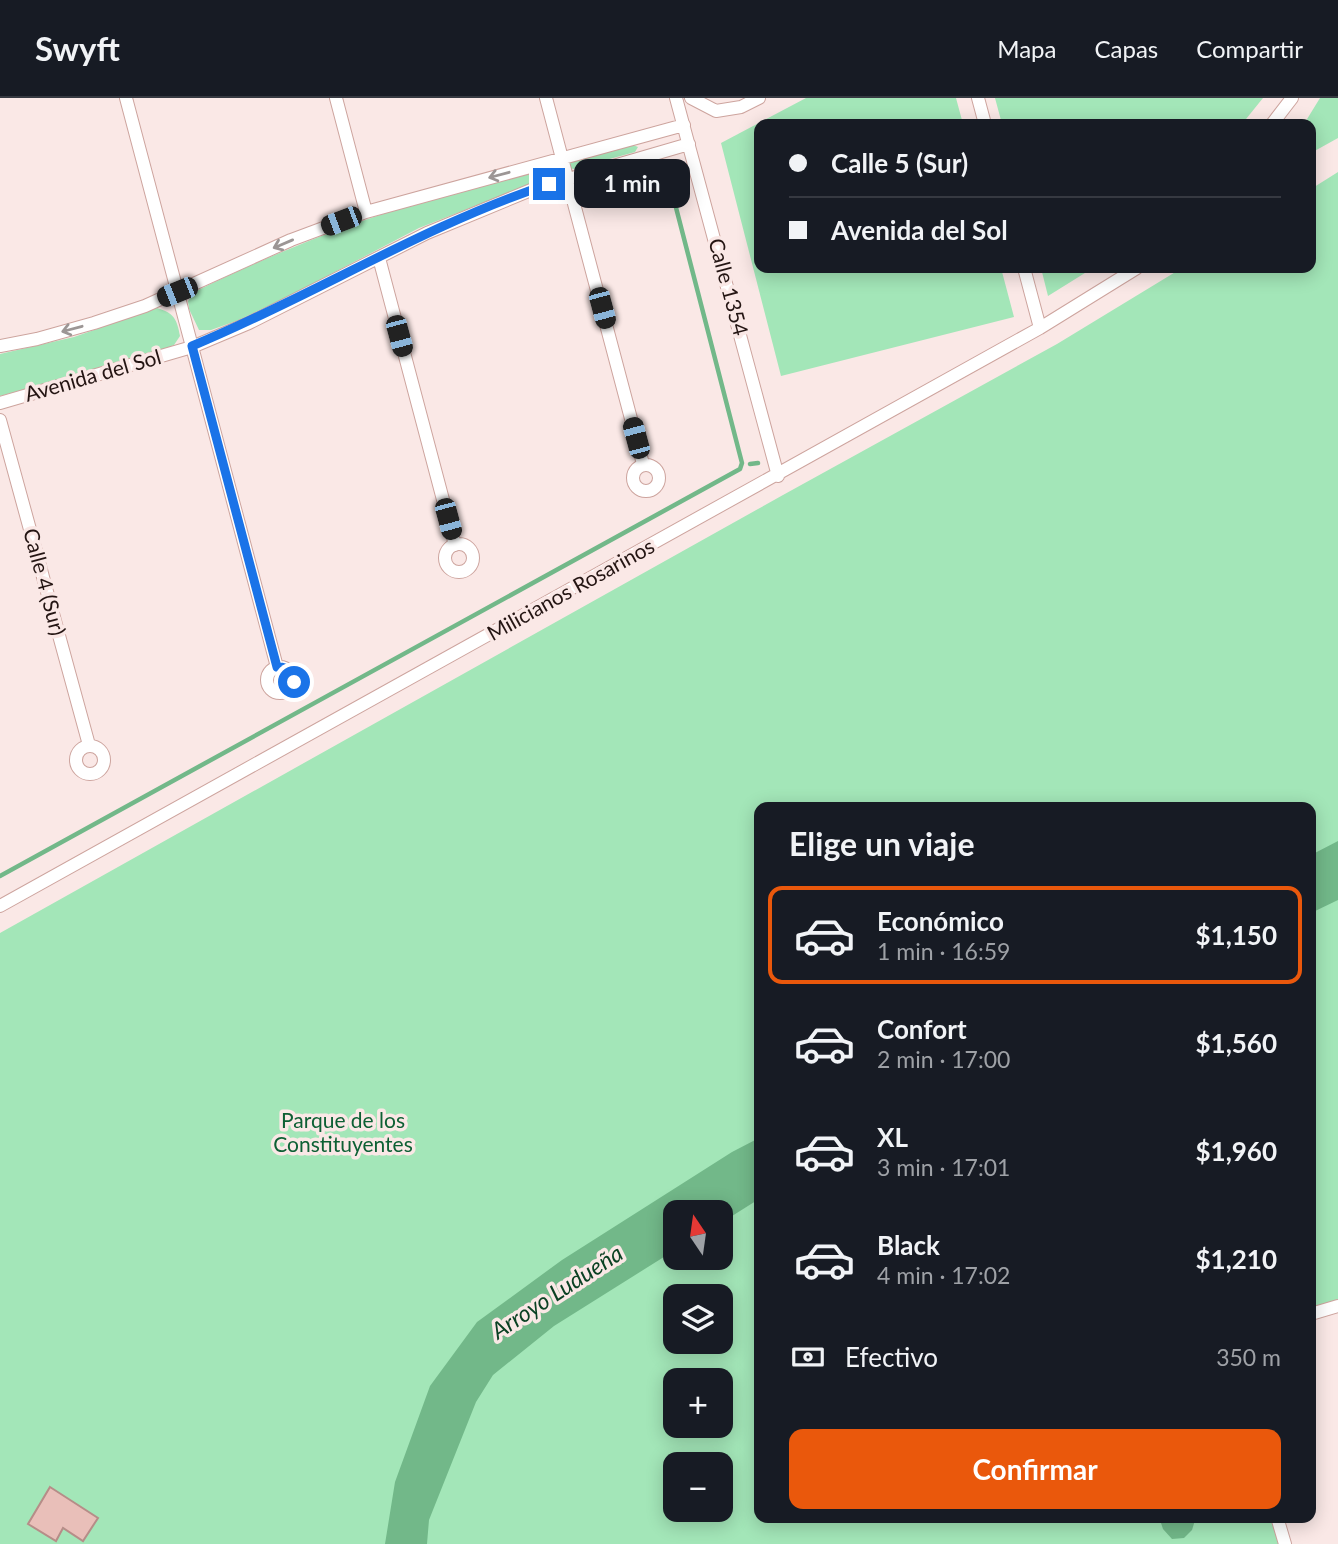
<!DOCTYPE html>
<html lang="es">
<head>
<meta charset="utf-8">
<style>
	:root { --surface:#171b24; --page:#242831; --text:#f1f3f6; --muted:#9ea1a6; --line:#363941; --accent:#ea580c }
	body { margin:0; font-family:Lato,sans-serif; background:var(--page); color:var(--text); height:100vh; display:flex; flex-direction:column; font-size:26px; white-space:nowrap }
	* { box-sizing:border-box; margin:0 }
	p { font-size:23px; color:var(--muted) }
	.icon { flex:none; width:38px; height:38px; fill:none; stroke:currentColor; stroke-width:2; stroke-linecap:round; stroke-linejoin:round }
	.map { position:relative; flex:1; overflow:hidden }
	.side { position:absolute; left:754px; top:704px; width:562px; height:721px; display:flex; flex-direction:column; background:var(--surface); border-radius:14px; box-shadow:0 4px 18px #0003 }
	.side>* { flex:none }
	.top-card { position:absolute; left:754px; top:21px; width:562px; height:154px; border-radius:14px; box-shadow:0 4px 18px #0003; display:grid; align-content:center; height:154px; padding:0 35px; background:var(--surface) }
	.needle { width:46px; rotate:347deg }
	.controls { position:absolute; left:663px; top:1102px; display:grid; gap:14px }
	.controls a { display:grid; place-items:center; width:70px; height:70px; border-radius:14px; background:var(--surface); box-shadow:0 4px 18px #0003; font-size:35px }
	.end { position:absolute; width:32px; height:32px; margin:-16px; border:9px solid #1a73e8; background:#fff; box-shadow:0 0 0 4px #fff }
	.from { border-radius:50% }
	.bubble { position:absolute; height:49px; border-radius:14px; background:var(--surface); box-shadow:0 4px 18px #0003; font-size:23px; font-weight:700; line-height:49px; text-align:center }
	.car { position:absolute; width:21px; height:42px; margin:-21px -10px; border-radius:9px; box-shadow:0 0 5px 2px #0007; background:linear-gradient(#222 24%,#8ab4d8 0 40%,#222 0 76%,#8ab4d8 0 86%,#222 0) }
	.top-card b { display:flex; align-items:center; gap:24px; height:66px; font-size:26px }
	.top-card b+b { border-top:2px solid var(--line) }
	.top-card i { width:18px; height:18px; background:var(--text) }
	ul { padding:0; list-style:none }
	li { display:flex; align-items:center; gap:21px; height:98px; margin:0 14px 10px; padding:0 21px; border:4px solid transparent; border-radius:14px }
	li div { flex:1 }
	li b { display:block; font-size:26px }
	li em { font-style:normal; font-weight:700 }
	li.selected { border-color:var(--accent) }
	li>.icon { width:63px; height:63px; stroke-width:1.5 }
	h2 { padding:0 35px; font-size:32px; line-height:84px }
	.pay { display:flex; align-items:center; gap:18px; height:77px; padding:0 35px; font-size:26px }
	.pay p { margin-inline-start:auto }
	.action { display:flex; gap:14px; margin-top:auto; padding:14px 35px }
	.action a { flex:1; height:80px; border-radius:14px; background:var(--accent); color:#fff; font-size:28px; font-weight:700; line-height:80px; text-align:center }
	header { display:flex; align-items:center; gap:42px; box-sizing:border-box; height:98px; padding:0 35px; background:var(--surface); border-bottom:2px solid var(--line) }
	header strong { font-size:33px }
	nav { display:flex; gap:38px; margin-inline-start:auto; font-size:24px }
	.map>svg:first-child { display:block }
	.green { fill:#a3e6b8; fill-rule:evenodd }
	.water { fill:#72b889 }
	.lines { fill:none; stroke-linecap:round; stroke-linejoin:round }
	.stream { stroke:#72b889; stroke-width:4.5 }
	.building { fill:#e9bfb9; stroke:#b68d88; stroke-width:2 }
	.street-casing { stroke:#cda49e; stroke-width:14 }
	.street { stroke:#fff; stroke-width:12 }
	.oneway { stroke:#9c9695 }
	.route { stroke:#1a73e8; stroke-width:9 }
	.labels { text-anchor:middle; stroke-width:7; stroke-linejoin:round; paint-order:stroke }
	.street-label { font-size:21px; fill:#241513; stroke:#fae8e6 }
	.park-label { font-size:21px; fill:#0d6034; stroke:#fae8e6 }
	.water-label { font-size:23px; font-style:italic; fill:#0a4123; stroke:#fae8e6 }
</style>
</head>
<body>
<header>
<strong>Swyft</strong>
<nav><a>Mapa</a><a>Capas</a><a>Compartir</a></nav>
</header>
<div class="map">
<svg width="1338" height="1446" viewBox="0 0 1338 1446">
	<rect width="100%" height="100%" fill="#fae8e6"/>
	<path class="green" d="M 806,0 L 956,0 L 963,26 L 760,26 L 760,170 L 1001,170 L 1014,219 L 781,278 L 721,45 Z
		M 995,0 L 1263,0 L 1242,26 L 1002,26 Z
		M 1320,0 L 1338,0 L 1338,40 L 1311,55 L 1311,26 L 1304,26 Z
		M 633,47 L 638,49 L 635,54 L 573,71 L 568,69 L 569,65 Z
		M 547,70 L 552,72 L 549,79 L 419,130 L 285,200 L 239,222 L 211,232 L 199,232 L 189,211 L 188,203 L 196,193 C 245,169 296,147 348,128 C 413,104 481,88 547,70 Z
		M 1338,74 L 1338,1208 L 1311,1216 L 1311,709 L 760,709 L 760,1419 L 1277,1419 L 1285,1446 L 0,1446 L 0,835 L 783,397 L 1057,246 L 1182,170 L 1311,170 L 1311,91 ZM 676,1115 L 721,1115 L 721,1160 L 676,1160 ZM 676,1199 L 721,1199 L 721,1244 L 676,1244 ZM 676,1283 L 721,1283 L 721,1328 L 676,1328 ZM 676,1367 L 721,1367 L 721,1412 L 676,1412 Z
		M 1041,170 L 1093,170 L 1048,198 Z
		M 157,210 C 174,215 177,221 180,238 L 174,247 L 147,259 L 0,298 L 0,256 L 74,239 Z"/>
	<path class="water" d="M 1338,743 L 1338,802 L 1311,815 L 1311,757 Z
		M 759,1040 L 759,1101 L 721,1125 L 721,1115 L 676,1115 L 675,1152 L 554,1228 L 493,1277 L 476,1304 L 429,1422 L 427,1446 L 385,1446 L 395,1384 L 430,1288 L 477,1224 L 562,1162 L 732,1054 Z
		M 1159,1419 L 1196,1419 L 1192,1432 L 1184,1440 L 1172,1441 L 1163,1431 Z"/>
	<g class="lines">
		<path class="stream" d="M 750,366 L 758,365
			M 0,778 L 740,371 L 742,365 L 665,67"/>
	</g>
	<path class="building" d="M 50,1389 L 98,1420 L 83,1443 L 63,1430 L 56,1443 L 28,1426 Z"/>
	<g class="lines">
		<defs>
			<path id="street" d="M 126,0 L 277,569
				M 336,0 L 366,114
				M 546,0 L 643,366
				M 676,0 L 778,378
				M 691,0 L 716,13 L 741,9 L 759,0
				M 978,0 L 985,26
				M 1272,26 L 1292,0
				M 379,160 L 455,447
				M 1024,170 L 1040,230
				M 0,248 L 37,241 L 94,225 L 145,208 L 291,142 L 366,114 L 684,27
				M 0,305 L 192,249 L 249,225 L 427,135 L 531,92 L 689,46
				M 0,322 L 89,647
				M633 380a13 13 0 1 1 26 0a13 13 0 1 1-26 0Z
				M445 460a14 14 0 1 1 28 0a14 14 0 1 1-28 0Z
				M267 582a13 13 0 1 1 26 0a13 13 0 1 1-26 0Z
				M76 662a14 14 0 1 1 28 0a14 14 0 1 1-28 0Z
				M 0,808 L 1040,230 L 1137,170
				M 1311,1216 L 1338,1208
				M 1277,1419 L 1285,1446"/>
		</defs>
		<use href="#street" class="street-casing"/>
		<use href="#street" class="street"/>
	</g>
	<defs><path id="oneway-shaft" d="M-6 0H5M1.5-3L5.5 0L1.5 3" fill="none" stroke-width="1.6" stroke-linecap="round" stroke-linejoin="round" transform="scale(1.75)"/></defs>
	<g class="oneway">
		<use href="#oneway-shaft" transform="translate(499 77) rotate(165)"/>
		<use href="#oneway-shaft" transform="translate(283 146) rotate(157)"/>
		<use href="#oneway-shaft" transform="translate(72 231) rotate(165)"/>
	</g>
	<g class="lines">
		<path class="route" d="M 294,584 C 293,574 287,568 277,569 L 192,248 C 313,198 425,127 549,86"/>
	</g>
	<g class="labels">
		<g class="street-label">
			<text transform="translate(728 189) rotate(75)" y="7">Calle 1354</text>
			<text transform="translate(93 278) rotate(-16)" y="7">Avenida del Sol</text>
			<text transform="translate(44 484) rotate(75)" y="7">Calle 4 (Sur)</text>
			<text transform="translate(571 492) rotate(-29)" y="7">Milicianos Rosarinos</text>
		</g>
		<g class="park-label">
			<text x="343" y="1030">Parque de los<tspan x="343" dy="24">Constituyentes</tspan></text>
		</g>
		<g class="water-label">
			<text transform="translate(557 1194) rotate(-33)" y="8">Arroyo Ludueña</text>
		</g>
	</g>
</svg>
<div class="controls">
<a><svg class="needle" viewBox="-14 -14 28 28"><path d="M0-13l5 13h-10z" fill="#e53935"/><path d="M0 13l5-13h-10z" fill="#9ea1a6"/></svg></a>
<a><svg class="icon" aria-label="layers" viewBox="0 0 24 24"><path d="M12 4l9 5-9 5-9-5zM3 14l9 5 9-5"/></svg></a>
<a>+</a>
<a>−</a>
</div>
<i class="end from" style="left:294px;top:584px"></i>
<i class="end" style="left:549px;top:86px"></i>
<div class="bubble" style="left:574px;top:61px;width:116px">1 min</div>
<i class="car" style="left:341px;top:123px;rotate:249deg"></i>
<i class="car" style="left:177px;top:194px;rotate:248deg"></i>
<i class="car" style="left:602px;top:210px;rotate:165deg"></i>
<i class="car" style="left:399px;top:238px;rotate:165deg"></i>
<i class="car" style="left:636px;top:340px;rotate:345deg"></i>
<i class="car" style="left:448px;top:421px;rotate:165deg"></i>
<div class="top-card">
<b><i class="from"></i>Calle 5 (Sur)</b>
<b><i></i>Avenida del Sol</b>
</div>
<section class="side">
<h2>Elige un viaje</h2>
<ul>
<li class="selected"><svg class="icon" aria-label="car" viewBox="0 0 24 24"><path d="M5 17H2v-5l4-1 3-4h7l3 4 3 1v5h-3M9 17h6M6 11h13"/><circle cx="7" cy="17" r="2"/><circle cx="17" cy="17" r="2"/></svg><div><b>Económico</b><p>1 min · 16:59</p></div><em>$1,150</em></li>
<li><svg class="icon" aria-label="car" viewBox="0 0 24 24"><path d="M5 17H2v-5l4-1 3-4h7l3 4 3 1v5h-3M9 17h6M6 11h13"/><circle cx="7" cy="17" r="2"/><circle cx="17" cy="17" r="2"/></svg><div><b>Confort</b><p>2 min · 17:00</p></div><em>$1,560</em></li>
<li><svg class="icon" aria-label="car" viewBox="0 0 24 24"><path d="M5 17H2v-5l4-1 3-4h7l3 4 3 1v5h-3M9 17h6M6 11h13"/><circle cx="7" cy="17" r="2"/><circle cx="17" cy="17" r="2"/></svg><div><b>XL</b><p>3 min · 17:01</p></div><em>$1,960</em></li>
<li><svg class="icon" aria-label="car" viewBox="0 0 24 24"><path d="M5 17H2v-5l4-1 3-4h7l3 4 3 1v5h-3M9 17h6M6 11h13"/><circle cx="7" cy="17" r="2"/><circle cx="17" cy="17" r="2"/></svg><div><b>Black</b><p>4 min · 17:02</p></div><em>$1,210</em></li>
</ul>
<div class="pay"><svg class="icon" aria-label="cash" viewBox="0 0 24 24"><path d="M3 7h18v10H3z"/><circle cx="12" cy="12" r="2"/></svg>Efectivo<p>350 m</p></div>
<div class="action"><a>Confirmar</a></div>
</section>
</div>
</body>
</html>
